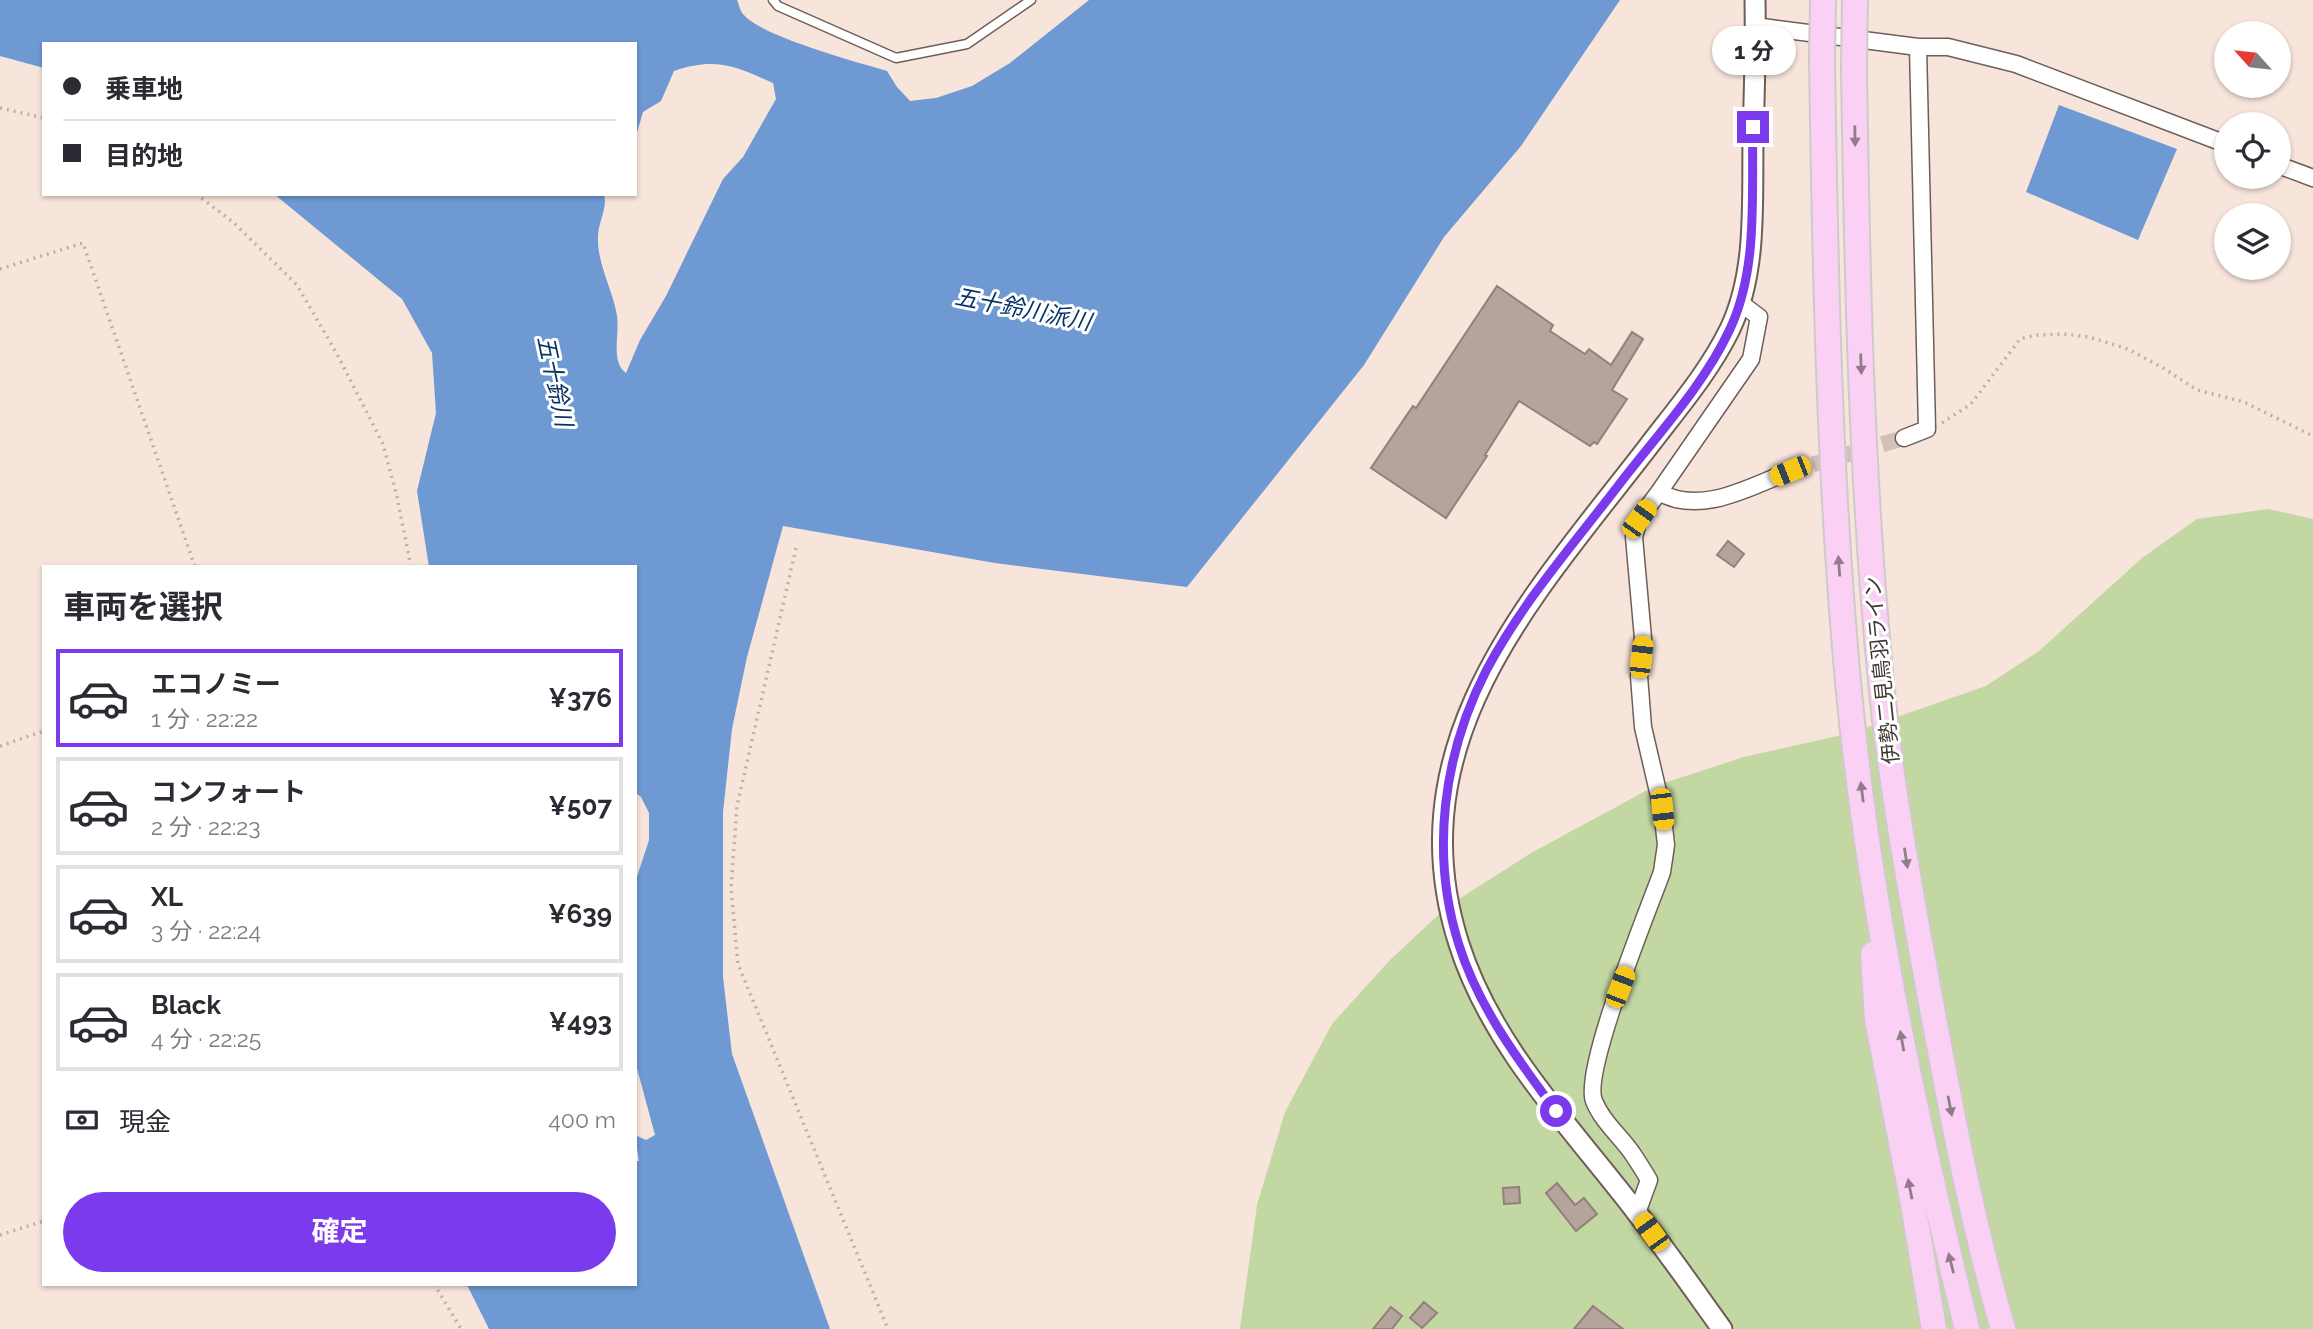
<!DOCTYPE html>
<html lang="ja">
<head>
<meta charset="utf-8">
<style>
	:root { --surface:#fff; --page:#f7f7f7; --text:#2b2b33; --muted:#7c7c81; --line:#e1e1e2; --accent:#7c3aed }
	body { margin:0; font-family:Raleway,"Noto Sans JP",sans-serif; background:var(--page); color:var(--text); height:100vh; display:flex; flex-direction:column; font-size:26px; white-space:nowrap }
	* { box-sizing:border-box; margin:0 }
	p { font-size:23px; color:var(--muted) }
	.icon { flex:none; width:38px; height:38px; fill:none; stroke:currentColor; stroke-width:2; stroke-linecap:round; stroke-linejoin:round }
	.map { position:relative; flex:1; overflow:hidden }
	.sheet { position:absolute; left:42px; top:565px; width:595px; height:721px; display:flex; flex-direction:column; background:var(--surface); border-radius:0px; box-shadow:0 2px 5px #0004 }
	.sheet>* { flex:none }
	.top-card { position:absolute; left:42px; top:42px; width:595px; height:154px; border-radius:0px; box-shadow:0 2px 5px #0004; display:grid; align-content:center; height:154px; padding:0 21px; background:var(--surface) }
	.needle { width:46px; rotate:297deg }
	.tools { position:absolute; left:2214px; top:21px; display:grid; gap:14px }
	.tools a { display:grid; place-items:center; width:77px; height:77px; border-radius:50%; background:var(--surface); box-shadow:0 2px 5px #0004; font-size:35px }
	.end { position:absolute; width:32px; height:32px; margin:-16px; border:9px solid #7c3aed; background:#fff; box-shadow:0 0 0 4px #fff }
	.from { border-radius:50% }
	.bubble { position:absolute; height:49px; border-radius:24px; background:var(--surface); box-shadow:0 2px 5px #0004; font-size:23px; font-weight:700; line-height:49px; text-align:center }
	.car { position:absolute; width:21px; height:42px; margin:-21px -10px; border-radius:9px; box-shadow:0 0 5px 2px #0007; background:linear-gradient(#f5c518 24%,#345 0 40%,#f5c518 0 76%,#345 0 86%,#f5c518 0) }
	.top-card b { display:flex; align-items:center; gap:24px; height:66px; font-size:26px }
	.top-card b+b { border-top:2px solid var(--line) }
	.top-card i { width:18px; height:18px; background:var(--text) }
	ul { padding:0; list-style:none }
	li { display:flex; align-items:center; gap:21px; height:98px; margin:0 14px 10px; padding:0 7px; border:4px solid var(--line); border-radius:0px }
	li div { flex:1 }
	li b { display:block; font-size:26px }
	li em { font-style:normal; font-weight:700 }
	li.current { border-color:var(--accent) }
	li>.icon { width:63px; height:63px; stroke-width:1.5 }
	h2 { padding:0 21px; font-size:32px; line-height:84px }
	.pay { display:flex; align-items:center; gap:18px; height:77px; padding:0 21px; font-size:26px }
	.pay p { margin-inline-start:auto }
	.action { display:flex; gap:14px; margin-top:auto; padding:14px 21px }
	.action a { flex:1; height:80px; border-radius:42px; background:var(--accent); color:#fff; font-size:28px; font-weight:700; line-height:80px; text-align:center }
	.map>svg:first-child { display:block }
	.green { fill:#c3d7a2 }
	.water { fill:#6e99d2 }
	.building { fill:#b5a49c; stroke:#918179; stroke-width:2 }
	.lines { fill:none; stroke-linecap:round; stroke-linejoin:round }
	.minor-tunnel { stroke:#d2c1b9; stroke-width:16; stroke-dasharray:16 8; stroke-linecap:butt }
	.service-casing { stroke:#6e5e57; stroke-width:11 }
	.minor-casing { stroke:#6e5e57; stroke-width:19 }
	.tertiary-casing { stroke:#6e5e57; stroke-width:23 }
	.primary-casing { stroke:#cdcbca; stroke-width:28 }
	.path { stroke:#beafa7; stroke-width:3.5; stroke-dasharray:2 5; stroke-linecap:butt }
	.service { stroke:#fff; stroke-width:8 }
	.minor { stroke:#fff; stroke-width:16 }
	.tertiary { stroke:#fff; stroke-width:19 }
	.primary { stroke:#fad1f4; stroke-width:24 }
	.primary-bridge-casing { stroke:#cdcbca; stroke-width:28; stroke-linecap:butt }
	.primary-bridge { stroke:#fad1f4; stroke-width:24 }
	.oneway { fill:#937c8a }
	.route { stroke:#7c3aed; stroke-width:9 }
	.labels { text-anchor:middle; stroke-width:6; stroke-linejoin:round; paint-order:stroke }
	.street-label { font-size:21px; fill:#3e3733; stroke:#fff }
	.water-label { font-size:23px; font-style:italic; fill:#073266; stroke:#fff }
</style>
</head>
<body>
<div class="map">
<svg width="2313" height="1329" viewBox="0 0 2313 1329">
	<rect width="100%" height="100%" fill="#f7e4db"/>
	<path class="green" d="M 2268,509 L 2313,519 L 2313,1329 L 1240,1329 L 1257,1205 L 1285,1112 L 1332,1024 L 1390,960 L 1448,906 L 1531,853 L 1655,786 L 1744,757 L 1851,733 L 1986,686 L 2039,651 L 2142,558 L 2197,519 Z"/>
	<path class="water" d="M 0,0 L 737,0 C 739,4 740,12 744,15 C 763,37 857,62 887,71 L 897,87 L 910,101 L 936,98 L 972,86 L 1010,63 L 1089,0 L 1620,0 L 1521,146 L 1444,237 L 1364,365 L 1187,587 L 995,563 L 783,526 L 747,657 L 732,729 L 723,812 L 723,977 L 732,1054 L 830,1329 L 489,1329 L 467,1285 L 635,1284 L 635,1161 L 639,1161 L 635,1135 L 646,1140 L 655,1135 L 635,1061 L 635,883 L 649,840 L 649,813 L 641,797 L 635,792 L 635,567 L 429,567 L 417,491 L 436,413 L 432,353 L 402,299 L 274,194 L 604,194 C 608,208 598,222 598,237 C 597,264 613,290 617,316 C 620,334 610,361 626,373 L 640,340 L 666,296 L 723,179 L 743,157 L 776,99 L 773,83 C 735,66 715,57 674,71 L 661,101 L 643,112 L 635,139 L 635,44 L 44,44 L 44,68 L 0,56 Z
		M 2059,105 L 2177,149 L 2138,240 L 2026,192 Z"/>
	<path class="building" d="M 1497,286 L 1553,325 L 1550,331 L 1585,354 L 1589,349 L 1611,365 L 1632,332 L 1643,339 L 1612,390 L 1627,399 L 1597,444 L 1594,442 L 1590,446 L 1519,401 L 1485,455 L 1487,456 L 1446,518 L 1371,468 L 1413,406 L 1416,408 Z
		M 1728,541 L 1744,554 L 1734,567 L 1717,555 Z
		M 1557,1183 L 1575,1205 L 1584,1198 L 1597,1214 L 1576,1231 L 1546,1193 Z
		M 1519,1187 L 1520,1203 L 1504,1204 L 1503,1188 Z
		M 1424,1302 L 1437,1313 L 1422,1328 L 1410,1318 Z
		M 1593,1306 L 1623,1329 L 1574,1329 Z
		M 1391,1307 L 1402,1316 L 1392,1329 L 1373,1329 Z"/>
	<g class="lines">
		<path class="minor-tunnel" d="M 1790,471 L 1904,438"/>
		<defs>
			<path id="service" d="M 773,0 L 778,6 L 896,58 L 967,44 L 1031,0"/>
			<path id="minor" d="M 1755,26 L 1918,47 L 1948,47 L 2016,64 L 2226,144
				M 2278,165 L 2313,178
				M 1904,438 L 1927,429 L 1918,47
				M 1659,492 L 1751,359 L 1759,317 L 1739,302
				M 1637,1213 L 1649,1180 C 1644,1171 1638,1162 1632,1153 C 1620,1136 1602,1121 1594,1101 C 1582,1071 1648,911 1662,872 L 1666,845 L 1662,809 L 1643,727 L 1639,676 L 1643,638 L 1634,537 L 1639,519 L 1659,492 C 1700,516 1750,487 1790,471"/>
			<path id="tertiary" d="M 1722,1329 C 1694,1290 1667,1251 1637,1213 C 1573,1129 1492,1048 1459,944 C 1394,741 1534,595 1648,447 C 1677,409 1709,372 1730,329 C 1757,272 1752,205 1753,143 C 1754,96 1756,48 1755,0"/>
			<path id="primary" d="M 1822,57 C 1825,265 1829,474 1848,682 C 1868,901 1915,1117 1967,1329
				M 1854,68 C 1857,273 1861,478 1881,682 C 1891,786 1910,889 1929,992 C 1950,1105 1971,1218 2003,1329
				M 1873,954 L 1877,1019 L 1913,1204 L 1934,1329"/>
		</defs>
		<use href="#service" class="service-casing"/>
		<use href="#minor" class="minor-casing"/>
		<use href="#tertiary" class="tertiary-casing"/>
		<use href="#primary" class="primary-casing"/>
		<path class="path" d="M 0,108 L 44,118
			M 196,194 L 233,222 L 297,285 L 337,354 L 383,444 L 397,497 L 411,567
			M 0,269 L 83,243 L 195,567
			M 1942,423 L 1971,404 L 2020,339 L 2036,335 L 2064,334 L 2089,337 L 2128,349 L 2163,368 L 2197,390 L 2244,402 L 2313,436
			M 796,548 L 737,806 L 731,888 L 738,964 L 888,1329
			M 0,746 L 44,731
			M 0,1235 L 44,1221
			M 434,1284 L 461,1329"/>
		<use href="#service" class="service"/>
		<use href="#minor" class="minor"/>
		<use href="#tertiary" class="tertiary"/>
		<use href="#primary" class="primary"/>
		<defs>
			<path id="primary-bridge" d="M 1822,57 L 1823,0
				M 1854,68 L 1855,0"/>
		</defs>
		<use href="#primary-bridge" class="primary-bridge-casing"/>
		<use href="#primary-bridge" class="primary-bridge"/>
	</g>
	<defs><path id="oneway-solid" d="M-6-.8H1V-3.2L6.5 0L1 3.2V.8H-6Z" transform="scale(1.75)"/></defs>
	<g class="oneway">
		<use href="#oneway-solid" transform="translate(1855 136) rotate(89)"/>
		<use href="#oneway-solid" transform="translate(1861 364) rotate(88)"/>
		<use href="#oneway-solid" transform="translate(1839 566) rotate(-94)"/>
		<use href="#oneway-solid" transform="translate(1862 792) rotate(-97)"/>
		<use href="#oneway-solid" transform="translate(1906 858) rotate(81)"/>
		<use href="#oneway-solid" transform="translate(1902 1041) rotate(-100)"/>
		<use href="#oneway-solid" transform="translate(1950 1106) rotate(79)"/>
		<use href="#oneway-solid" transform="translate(1910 1189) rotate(-101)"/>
		<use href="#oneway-solid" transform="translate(1951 1263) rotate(-104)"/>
	</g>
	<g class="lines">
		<path class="route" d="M 1556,1111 C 1518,1060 1478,1006 1459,945 C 1430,854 1443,755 1486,671 C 1521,604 1572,546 1618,486 C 1656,436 1703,387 1730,329 C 1759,267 1751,193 1753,127"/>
	</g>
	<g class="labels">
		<g class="street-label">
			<text transform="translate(1882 670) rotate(-96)" y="7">伊勢二見鳥羽ライン</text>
		</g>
		<g class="water-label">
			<text transform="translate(1023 309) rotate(11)" y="8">五十鈴川派川</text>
			<text transform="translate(555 381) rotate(78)" y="8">五十鈴川</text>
		</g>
	</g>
</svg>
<div class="tools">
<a><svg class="needle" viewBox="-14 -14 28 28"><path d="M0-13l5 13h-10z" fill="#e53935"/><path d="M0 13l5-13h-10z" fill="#7c7c81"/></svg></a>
<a><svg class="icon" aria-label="locate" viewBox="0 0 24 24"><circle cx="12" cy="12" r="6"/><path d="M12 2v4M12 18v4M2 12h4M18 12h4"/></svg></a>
<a><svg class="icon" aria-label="layers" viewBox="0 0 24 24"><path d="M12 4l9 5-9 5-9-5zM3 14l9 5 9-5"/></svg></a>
</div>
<i class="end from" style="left:1556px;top:1111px"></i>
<i class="end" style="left:1753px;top:127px"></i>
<div class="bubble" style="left:1712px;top:26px;width:84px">1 分</div>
<i class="car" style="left:1790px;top:471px;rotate:248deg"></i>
<i class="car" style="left:1639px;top:519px;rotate:36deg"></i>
<i class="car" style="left:1641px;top:657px;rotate:7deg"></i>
<i class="car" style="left:1662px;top:809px;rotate:174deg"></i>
<i class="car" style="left:1620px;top:987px;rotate:21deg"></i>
<i class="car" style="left:1651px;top:1232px;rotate:324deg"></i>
<div class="top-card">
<b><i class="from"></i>乗車地</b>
<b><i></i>目的地</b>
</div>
<section class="sheet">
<h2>車両を選択</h2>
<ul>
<li class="current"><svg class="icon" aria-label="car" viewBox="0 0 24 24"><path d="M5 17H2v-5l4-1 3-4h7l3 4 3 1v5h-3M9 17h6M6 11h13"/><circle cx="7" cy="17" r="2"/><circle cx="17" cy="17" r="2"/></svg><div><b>エコノミー</b><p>1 分 · 22:22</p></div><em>¥376</em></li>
<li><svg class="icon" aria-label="car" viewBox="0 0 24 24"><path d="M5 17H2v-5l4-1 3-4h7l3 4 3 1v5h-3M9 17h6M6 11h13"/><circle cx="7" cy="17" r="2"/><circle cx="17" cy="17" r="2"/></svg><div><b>コンフォート</b><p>2 分 · 22:23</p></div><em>¥507</em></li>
<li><svg class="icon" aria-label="car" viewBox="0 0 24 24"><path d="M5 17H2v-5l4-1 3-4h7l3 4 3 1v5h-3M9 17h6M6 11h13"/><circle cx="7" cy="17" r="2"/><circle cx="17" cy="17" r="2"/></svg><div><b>XL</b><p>3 分 · 22:24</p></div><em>¥639</em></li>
<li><svg class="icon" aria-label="car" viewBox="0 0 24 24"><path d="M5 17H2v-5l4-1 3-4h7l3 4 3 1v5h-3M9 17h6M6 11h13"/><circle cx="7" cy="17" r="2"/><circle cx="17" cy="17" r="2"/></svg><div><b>Black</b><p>4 分 · 22:25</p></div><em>¥493</em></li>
</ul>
<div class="pay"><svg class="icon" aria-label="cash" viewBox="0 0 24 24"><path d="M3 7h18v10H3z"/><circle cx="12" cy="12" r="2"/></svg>現金<p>400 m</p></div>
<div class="action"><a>確定</a></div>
</section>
</div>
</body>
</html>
